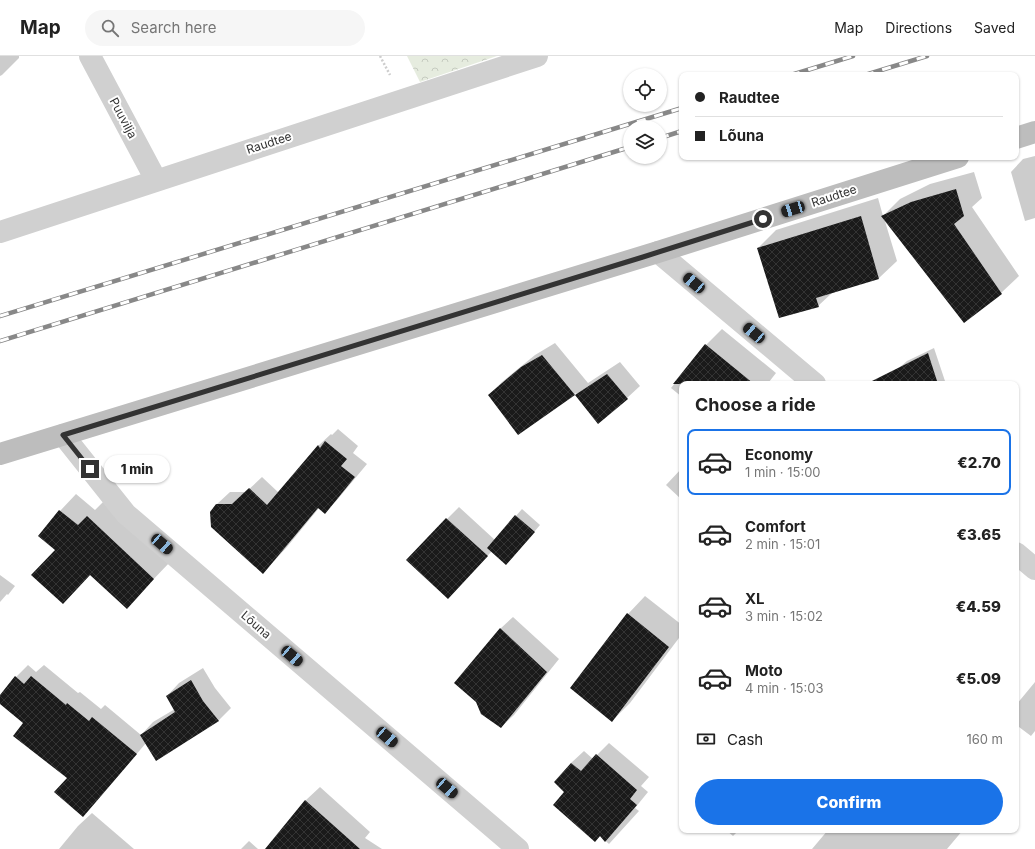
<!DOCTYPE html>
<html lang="en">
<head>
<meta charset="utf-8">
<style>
	:root { --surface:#fff; --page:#f6f6f6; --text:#222; --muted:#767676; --line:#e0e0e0; --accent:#1a73e8 }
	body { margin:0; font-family:Inter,sans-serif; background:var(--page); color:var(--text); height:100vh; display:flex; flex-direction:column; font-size:15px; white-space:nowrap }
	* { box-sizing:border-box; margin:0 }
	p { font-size:13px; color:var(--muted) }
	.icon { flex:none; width:22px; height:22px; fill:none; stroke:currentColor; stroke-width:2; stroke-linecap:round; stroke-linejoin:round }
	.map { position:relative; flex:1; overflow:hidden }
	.sheet { position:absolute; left:679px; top:325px; width:340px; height:452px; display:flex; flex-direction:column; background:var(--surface); border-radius:8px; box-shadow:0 1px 3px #0004 }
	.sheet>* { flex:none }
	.guide { position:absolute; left:679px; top:16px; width:340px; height:88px; border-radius:8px; box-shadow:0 1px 3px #0004; display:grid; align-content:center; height:88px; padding:0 16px; background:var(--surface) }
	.buttons { position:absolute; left:623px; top:12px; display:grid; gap:8px }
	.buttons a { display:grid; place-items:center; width:44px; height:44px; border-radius:50%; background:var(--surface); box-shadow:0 1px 3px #0004; font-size:20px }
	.end { position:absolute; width:18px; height:18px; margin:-9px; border:5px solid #333; background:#fff; box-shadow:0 0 0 2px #fff }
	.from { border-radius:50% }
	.bubble { position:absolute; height:28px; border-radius:14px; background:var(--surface); box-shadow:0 1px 3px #0004; font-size:13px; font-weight:800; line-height:28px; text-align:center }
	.car { position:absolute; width:12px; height:24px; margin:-12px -6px; border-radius:5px; box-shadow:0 0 3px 1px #0007; background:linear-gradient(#222 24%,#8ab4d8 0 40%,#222 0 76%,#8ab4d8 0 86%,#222 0) }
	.guide b { display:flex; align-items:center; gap:14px; height:38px; font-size:15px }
	.guide b+b { border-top:1px solid var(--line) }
	.guide i { width:10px; height:10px; background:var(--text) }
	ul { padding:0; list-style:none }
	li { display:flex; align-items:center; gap:12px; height:66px; margin:0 8px 6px; padding:0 8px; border:2px solid transparent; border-radius:8px }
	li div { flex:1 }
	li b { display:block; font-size:15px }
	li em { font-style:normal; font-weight:800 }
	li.on { border-color:var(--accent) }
	li>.icon { width:36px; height:36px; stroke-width:1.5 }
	h2 { padding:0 16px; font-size:18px; line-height:48px }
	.pay { display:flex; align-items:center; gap:10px; height:44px; padding:0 16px; font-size:15px }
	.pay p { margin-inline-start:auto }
	.cta { display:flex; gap:8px; margin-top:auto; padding:8px 16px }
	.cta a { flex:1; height:46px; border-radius:24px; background:var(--accent); color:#fff; font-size:16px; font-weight:800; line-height:46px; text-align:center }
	header { display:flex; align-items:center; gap:24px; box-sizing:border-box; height:56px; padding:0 20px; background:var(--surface); border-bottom:1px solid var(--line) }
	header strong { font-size:19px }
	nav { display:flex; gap:22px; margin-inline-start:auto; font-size:14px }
	.search { width:280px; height:36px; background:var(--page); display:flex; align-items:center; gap:10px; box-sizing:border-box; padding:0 14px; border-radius:22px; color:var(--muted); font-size:15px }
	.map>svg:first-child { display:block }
	.park { fill:url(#park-crowns) }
	.shadow { fill:#0003 }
	.building { fill:url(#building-cross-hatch) }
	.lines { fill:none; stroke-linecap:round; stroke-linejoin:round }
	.path { stroke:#cdcdcd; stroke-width:2.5; stroke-dasharray:2 2; stroke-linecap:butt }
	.street { stroke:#d0d0d0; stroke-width:22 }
	.secondary { stroke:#bdbdbd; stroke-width:22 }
	.rail-casing { stroke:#888; stroke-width:4.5 }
	.rail { stroke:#fff; stroke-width:3; stroke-dasharray:9; stroke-linecap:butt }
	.route { stroke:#333; stroke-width:5 }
	.labels { text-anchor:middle; stroke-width:4; stroke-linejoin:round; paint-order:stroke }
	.street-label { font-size:12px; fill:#333; stroke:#fff }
</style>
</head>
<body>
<header>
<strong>Map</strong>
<div class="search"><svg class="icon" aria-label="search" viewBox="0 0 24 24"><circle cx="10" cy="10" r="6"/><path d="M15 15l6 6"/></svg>Search here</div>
<nav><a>Map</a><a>Directions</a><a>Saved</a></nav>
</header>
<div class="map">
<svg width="1035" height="793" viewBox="0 0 1035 793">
	<defs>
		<pattern id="park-crowns" width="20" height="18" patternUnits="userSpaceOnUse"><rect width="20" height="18" fill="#e6ecdf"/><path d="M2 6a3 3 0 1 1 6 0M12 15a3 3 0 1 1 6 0" fill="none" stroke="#c6cbc0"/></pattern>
		<pattern id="building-cross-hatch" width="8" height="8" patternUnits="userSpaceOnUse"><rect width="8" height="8" fill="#1a1a1a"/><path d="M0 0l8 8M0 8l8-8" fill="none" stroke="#333"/></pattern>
	</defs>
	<rect width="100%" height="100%" fill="#fff"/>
	<path class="park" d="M 407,0 L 497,0 L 420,26 Z"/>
	<path class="shadow" d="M 0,0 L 19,0 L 19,2 L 2,19 L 0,20 Z
		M 1035,100 L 1035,162 L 1025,165 L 1011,116 L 1023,103 Z
		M 974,116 L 982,142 L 972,151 L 1019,220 L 1001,237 L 884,162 L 897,205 L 879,222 L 832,237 L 818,250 L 758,192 L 776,174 L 878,142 L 883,160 L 900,143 L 930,128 Z
		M 722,273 L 776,317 L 769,326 L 770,328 L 682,328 L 682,341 L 671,332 L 706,289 Z
		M 555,287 L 588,327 L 620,306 L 640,330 L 627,342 L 598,366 L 576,337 L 518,377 L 489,339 L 502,326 L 535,299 Z
		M 934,292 L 946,328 L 906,328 L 900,311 L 907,305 Z
		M 338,373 L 358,390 L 353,397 L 367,408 L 337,444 L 325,456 L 319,452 L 287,491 L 263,517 L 217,448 L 230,436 L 246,436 L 262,421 L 279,437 L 318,390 L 331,378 L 332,379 Z
		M 682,412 L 682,444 L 666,429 Z
		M 76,438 L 95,454 L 104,445 L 170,506 L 127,551 L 91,518 L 63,547 L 57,494 L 60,455 Z
		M 459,451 L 495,484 L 522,453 L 540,469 L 512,502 L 492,495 L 448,542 L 447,463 Z
		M 0,519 L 15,530 L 8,539 L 7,538 L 0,546 Z
		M 645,540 L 682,569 L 682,578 L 630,647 L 612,665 L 628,558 Z
		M 513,561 L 559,603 L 514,659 L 501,671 L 500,573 Z
		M 28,609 L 36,616 L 44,609 L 78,637 L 80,636 L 101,653 L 105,649 L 141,679 L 153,666 L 175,653 L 167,640 L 179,627 L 203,612 L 215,632 L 231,652 L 218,665 L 146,687 L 95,747 L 83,759 L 68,722 L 25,667 L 0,647 L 0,640 L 16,621 Z
		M 1035,626 L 1035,675 L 1031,680 L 1019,671 L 1016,675 L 1016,649 Z
		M 609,687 L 649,721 L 641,730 L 648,736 L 635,752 L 639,755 L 609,788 L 600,780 L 595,785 L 566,736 L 571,707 L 584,695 L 593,703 Z
		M 320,731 L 370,776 L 365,782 L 382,793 L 266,793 L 306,744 Z
		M 92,757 L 134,793 L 59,793 L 78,770 Z
		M 726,774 L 739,774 L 733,780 Z
		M 828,774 L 963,774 L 947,793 L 812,793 Z
		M 249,785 L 258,793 L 241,793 Z"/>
	<path class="building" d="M 956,133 L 964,160 L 954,168 L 1002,238 L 964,267 L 881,160 L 911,146 Z
		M 861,160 L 879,223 L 816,242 L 819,251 L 779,262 L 757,192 Z
		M 705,288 L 754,328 L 673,328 Z
		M 928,297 L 938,328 L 866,328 Z
		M 542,299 L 575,339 L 518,379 L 488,339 L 521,311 Z
		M 607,318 L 628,343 L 598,368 L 575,339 Z
		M 325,385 L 347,403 L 341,410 L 355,421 L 325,458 L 318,452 L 263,518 L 211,471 L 210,456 L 216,448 L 232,448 L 249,432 L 267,449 L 318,389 L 320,392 Z
		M 59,454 L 78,469 L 87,460 L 154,523 L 127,553 L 90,519 L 63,548 L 31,519 L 55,494 L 38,480 Z
		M 515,459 L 535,476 L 506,509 L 487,492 Z
		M 446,462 L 488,500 L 448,543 L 406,504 Z
		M 627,557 L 669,591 L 612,666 L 570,632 Z
		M 500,572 L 547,616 L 501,672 L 481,658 L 476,646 L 454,627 Z
		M 15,620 L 24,628 L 31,620 L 66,649 L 67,647 L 89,665 L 92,661 L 137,698 L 83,761 L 54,736 L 67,722 L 13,680 L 23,667 L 0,648 L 0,639 Z
		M 191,624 L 203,645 L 219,665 L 156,705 L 140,679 L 175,656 L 166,640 Z
		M 596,698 L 637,734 L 630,743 L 637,749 L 605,786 L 600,780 L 595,786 L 553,749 L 564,736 L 554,726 L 571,707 L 581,715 Z
		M 305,744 L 360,793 L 265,793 Z"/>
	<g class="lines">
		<path class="path" d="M 380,0 L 390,19"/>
		<path class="street" d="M 90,0 L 156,124
			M 0,176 L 537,0
			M 658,196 L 815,328
			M 63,379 L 126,458 L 518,793
			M 1016,497 L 1035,513"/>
		<path class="secondary" d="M 1016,82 L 1035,76
			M 0,398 L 658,196 L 958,101"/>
		<defs>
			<path id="rail" d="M 791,19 L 853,0
				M 865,19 L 927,0
				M 660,82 L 682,75
				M 0,260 L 682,52
				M 0,285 L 630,91"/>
		</defs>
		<use href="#rail" class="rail-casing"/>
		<use href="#rail" class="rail"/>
	</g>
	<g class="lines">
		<path class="route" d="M 90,413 L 63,379 L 643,201 L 763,163"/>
	</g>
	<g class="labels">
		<g class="street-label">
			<text transform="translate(123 62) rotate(62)" y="4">Puuvilja</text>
			<text transform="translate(269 87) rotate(-18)" y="4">Raudtee</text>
			<text transform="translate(834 140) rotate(-18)" y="4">Raudtee</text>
			<text transform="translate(256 569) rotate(41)" y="4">Lõuna</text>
		</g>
	</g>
</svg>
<div class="buttons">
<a><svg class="icon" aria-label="locate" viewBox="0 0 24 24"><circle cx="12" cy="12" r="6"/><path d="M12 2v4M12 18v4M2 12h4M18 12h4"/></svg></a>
<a><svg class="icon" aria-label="layers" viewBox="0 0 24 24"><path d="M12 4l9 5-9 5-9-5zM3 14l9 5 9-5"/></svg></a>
</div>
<i class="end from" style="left:763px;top:163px"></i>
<i class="end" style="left:90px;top:413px"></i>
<div class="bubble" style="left:104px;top:399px;width:66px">1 min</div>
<i class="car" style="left:793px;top:153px;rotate:253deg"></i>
<i class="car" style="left:694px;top:227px;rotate:310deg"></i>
<i class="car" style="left:754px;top:277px;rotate:310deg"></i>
<i class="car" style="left:162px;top:488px;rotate:131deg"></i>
<i class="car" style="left:292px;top:600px;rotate:131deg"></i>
<i class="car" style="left:387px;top:681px;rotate:131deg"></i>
<i class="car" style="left:447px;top:732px;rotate:131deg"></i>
<div class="guide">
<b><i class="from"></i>Raudtee</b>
<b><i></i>Lõuna</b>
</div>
<section class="sheet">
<h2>Choose a ride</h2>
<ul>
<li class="on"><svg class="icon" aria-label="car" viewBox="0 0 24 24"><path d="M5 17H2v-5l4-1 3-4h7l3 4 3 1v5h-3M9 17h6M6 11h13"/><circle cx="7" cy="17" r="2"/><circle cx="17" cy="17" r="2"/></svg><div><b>Economy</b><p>1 min · 15:00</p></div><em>€2.70</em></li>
<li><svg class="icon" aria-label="car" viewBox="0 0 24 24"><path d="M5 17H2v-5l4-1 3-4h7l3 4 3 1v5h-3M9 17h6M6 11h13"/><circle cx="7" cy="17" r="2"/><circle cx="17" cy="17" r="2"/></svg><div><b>Comfort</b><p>2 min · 15:01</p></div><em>€3.65</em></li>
<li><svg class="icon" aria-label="car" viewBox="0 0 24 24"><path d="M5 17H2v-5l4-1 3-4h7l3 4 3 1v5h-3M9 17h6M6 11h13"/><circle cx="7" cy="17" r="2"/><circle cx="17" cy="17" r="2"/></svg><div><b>XL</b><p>3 min · 15:02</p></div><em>€4.59</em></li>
<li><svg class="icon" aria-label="car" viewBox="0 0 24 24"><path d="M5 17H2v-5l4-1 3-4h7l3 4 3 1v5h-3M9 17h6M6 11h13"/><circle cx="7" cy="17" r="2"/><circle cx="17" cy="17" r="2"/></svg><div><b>Moto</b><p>4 min · 15:03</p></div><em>€5.09</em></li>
</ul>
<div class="pay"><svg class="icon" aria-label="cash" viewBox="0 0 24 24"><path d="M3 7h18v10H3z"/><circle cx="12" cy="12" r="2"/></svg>Cash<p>160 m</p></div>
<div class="cta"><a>Confirm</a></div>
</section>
</div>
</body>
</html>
